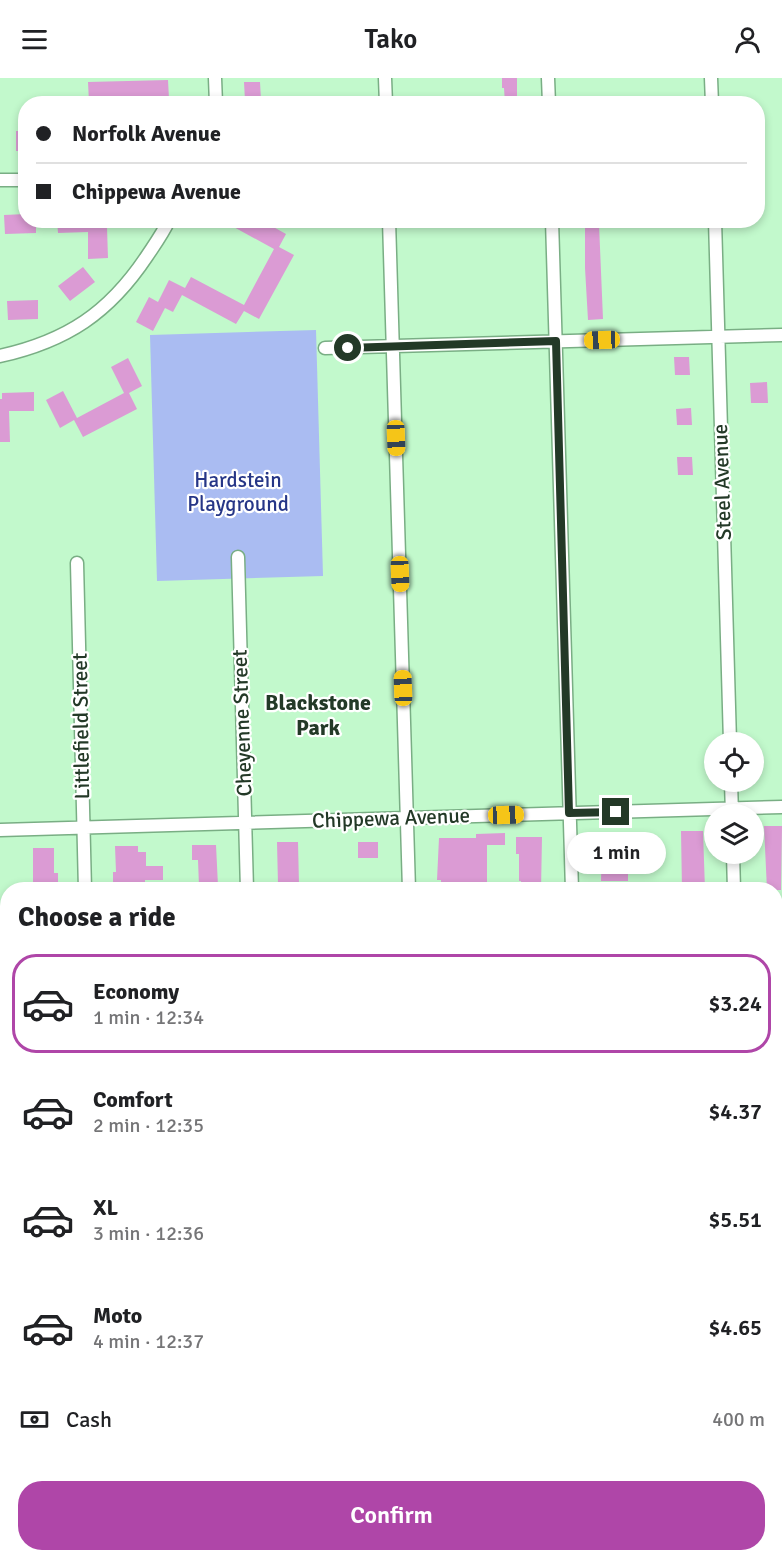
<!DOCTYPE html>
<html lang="en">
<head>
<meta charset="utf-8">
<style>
	:root { --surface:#fff; --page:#f6f6f6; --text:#202124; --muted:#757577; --line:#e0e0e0; --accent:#af46a8 }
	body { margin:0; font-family:Signika,sans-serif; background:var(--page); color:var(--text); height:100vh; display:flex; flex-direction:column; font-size:22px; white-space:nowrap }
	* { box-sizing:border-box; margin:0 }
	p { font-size:20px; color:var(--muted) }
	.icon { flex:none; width:33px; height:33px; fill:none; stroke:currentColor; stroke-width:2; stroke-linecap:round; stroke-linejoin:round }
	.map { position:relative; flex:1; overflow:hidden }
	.panel { position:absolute; left:0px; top:804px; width:783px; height:680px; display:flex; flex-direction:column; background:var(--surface); border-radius:24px 24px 0 0; box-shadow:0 3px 9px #0003 }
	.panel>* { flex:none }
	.hud { position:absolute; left:18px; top:18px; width:747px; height:132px; border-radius:24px; box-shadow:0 3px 9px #0003; display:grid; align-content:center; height:132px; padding:0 18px; background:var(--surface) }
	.controls { position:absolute; left:704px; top:654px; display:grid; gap:12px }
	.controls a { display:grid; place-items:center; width:60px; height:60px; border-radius:50%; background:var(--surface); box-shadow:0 3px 9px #0003; font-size:30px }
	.end { position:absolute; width:27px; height:27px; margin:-14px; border:8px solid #233927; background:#fff; box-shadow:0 0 0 3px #fff }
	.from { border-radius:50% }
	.bubble { position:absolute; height:42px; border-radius:21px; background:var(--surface); box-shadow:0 3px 9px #0003; font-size:20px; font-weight:600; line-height:42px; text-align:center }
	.car { position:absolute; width:18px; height:36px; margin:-18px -9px; border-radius:8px; box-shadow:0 0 4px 2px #0007; background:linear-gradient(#f5c518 24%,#345 0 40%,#f5c518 0 76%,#345 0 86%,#f5c518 0) }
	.hud b { display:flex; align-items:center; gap:21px; height:57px; font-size:22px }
	.hud b+b { border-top:2px solid var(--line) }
	.hud i { width:15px; height:15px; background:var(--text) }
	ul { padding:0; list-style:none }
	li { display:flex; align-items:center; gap:18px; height:99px; margin:0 12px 9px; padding:0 6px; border:3px solid transparent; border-radius:24px }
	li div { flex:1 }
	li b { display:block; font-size:22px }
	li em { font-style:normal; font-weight:600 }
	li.current { border-color:var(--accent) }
	li>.icon { width:54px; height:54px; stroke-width:1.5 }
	h2 { padding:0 18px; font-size:27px; line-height:72px }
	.pay { display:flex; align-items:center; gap:15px; height:66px; padding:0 18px; font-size:22px }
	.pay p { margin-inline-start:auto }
	.primary-button { display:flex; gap:12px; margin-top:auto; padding:12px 18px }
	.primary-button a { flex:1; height:69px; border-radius:24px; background:var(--accent); color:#fff; font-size:24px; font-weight:600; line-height:69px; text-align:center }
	header { display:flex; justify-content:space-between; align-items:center; height:78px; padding:0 18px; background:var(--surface); font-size:27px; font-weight:600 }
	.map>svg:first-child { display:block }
	.green { fill:#aabcf2 }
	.building { fill:#db9bd4 }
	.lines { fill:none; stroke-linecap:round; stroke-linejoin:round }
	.street-casing { stroke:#79ae84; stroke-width:15 }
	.secondary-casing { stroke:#79ae84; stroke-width:20 }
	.street { stroke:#fff; stroke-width:12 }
	.secondary { stroke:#fbefcf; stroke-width:16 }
	.route { stroke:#233927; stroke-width:8 }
	.labels { text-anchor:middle; stroke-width:4.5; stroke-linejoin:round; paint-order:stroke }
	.park-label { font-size:21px; fill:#263687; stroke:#fff }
	.street-label { font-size:21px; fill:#233927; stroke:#fff }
	.neighbourhood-label { font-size:22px; font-weight:bold; fill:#233927; stroke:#fff }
</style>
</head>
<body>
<header><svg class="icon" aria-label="menu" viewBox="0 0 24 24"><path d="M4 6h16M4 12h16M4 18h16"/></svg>Tako<svg class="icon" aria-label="person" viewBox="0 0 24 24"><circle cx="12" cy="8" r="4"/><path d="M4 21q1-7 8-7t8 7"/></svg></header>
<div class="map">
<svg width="782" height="1483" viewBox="0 0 782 1483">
	<rect width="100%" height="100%" fill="#c2f9cc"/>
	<path class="green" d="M 316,252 L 323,498 L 157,503 L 150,257 Z"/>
	<path class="building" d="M 502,0 L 517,0 L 517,26 L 505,26 L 504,10 L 502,10 Z
		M 168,2 L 169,21 L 89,24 L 88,4 Z
		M 244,4 L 260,4 L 261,22 L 245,23 Z
		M 16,53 L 26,53 L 26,73 L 16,73 Z
		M 26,136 L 26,142 L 36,142 L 36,155 L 5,156 L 4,137 Z
		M 57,142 L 89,142 L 89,149 L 107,149 L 108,180 L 88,181 L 88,154 L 58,155 Z
		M 221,142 L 261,142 L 286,156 L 279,169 L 294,177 L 259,241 L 244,233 L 236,246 L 182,217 L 173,234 L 165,230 L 153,253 L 136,244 L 149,219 L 158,224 L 169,202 L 185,210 L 191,199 L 244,227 L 274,171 Z
		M 585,146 L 599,146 L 603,241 L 588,242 L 585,190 Z
		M 83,189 L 95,204 L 70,223 L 58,208 Z
		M 38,222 L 38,241 L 8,242 L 7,223 Z
		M 674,279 L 689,279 L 690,297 L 675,297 Z
		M 128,280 L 142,308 L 129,315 L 137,331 L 83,359 L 74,342 L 60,350 L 46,322 L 63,313 L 77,340 L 124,315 L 111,289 Z
		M 767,304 L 768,325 L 751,325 L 750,305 Z
		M 34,314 L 34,333 L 9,333 L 10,364 L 0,364 L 0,321 L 2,321 L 2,315 Z
		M 691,330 L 692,347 L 677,347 L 676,331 Z
		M 677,379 L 692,379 L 693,397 L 678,397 Z
		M 764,748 L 782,748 L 781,812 L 767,812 Z
		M 681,753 L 703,753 L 705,812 L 682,812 Z
		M 505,755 L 505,767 L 487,767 L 487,812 L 441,812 L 441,802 L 437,802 L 439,760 L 476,760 L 476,756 Z
		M 606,756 L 623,756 L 623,781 L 628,781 L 628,803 L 601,803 L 602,765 L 606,765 Z
		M 516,759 L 542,759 L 541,812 L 521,812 L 521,803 L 519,803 L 519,776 L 516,776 Z
		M 277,764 L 298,764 L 299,807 L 278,807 Z
		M 358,764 L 378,764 L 378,780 L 358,780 Z
		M 192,767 L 216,767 L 218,808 L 199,808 L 198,782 L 192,782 Z
		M 115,768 L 138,768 L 138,774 L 146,774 L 146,788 L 163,788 L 163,802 L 145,802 L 145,812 L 113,812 L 113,794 L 116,794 Z
		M 33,770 L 54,770 L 54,795 L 58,795 L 58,810 L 33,810 Z"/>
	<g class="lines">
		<defs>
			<path id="street" d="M 215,0 L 216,26
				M 385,0 L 386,26
				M 548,0 L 549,26
				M 711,0 L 712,26
				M 0,102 L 26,102
				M 389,142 L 409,812
				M 552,142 L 572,812
				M 715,142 L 730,664
				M 325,270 L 782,257
				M 0,278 C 67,263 109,235 147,178 C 155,166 163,155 169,142
				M 238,479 L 247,812
				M 77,485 L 85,812
				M 731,704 L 732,736
				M 0,752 L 782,729
				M 733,776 L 734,812
				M 104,1476 L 104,1483
				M 265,1476 L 266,1483
				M 428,1476 L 428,1483
				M 591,1476 L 591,1483
				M 753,1476 L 753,1483"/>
			<path id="secondary" d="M 776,1184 L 782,1184
				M 0,1198 L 8,1198"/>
		</defs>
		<use href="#street" class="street-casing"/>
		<use href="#secondary" class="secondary-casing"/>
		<use href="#street" class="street"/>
		<use href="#secondary" class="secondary"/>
	</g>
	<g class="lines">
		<path class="route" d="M 348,270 L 556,263 L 569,735 L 616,734"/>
	</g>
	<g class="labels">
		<g class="park-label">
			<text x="238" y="409">Hardstein<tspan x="238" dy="24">Playground</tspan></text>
		</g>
		<g class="street-label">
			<text transform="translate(722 404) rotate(-92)" y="7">Steel Avenue</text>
			<text transform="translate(242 645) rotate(-92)" y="7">Cheyenne Street</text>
			<text transform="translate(81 648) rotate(-91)" y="7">Littlefield Street</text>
			<text transform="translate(391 740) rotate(-2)" y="7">Chippewa Avenue</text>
		</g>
		<g class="neighbourhood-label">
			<text x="318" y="632">Blackstone<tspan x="318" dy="25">Park</tspan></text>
		</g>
	</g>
</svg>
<div class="controls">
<a><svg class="icon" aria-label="locate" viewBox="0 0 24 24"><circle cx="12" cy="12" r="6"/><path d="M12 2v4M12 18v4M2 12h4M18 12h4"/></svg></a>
<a><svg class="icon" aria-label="layers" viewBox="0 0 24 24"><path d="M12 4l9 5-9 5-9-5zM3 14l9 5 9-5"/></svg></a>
</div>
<i class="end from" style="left:348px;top:270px"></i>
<i class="end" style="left:616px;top:734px"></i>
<div class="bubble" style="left:567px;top:754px;width:99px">1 min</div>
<i class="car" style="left:602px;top:262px;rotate:268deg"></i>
<i class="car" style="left:396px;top:360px;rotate:178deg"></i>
<i class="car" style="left:400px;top:496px;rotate:178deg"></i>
<i class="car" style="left:403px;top:610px;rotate:358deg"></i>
<i class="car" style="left:506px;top:737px;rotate:88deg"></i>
<div class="hud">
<b><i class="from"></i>Norfolk Avenue</b>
<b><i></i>Chippewa Avenue</b>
</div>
<section class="panel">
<h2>Choose a ride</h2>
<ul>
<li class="current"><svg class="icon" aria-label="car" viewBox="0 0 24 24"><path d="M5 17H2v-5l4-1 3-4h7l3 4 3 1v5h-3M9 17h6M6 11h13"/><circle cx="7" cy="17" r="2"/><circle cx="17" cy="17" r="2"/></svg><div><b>Economy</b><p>1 min · 12:34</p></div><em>$3.24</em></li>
<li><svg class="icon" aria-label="car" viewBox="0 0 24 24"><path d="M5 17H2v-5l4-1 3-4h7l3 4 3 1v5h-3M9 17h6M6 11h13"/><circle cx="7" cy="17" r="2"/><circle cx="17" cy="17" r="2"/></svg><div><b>Comfort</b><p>2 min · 12:35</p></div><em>$4.37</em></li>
<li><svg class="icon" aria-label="car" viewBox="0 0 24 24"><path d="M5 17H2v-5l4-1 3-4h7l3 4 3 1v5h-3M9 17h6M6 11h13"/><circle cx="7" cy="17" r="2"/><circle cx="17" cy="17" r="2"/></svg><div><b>XL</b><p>3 min · 12:36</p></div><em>$5.51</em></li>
<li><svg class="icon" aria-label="car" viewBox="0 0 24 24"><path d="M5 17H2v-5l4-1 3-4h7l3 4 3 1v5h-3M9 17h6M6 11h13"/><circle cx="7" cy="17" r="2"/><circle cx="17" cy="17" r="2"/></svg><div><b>Moto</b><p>4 min · 12:37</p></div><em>$4.65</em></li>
</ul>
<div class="pay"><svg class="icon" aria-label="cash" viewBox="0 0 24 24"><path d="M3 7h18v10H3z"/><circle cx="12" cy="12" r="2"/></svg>Cash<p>400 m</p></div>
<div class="primary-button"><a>Confirm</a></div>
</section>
</div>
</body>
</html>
